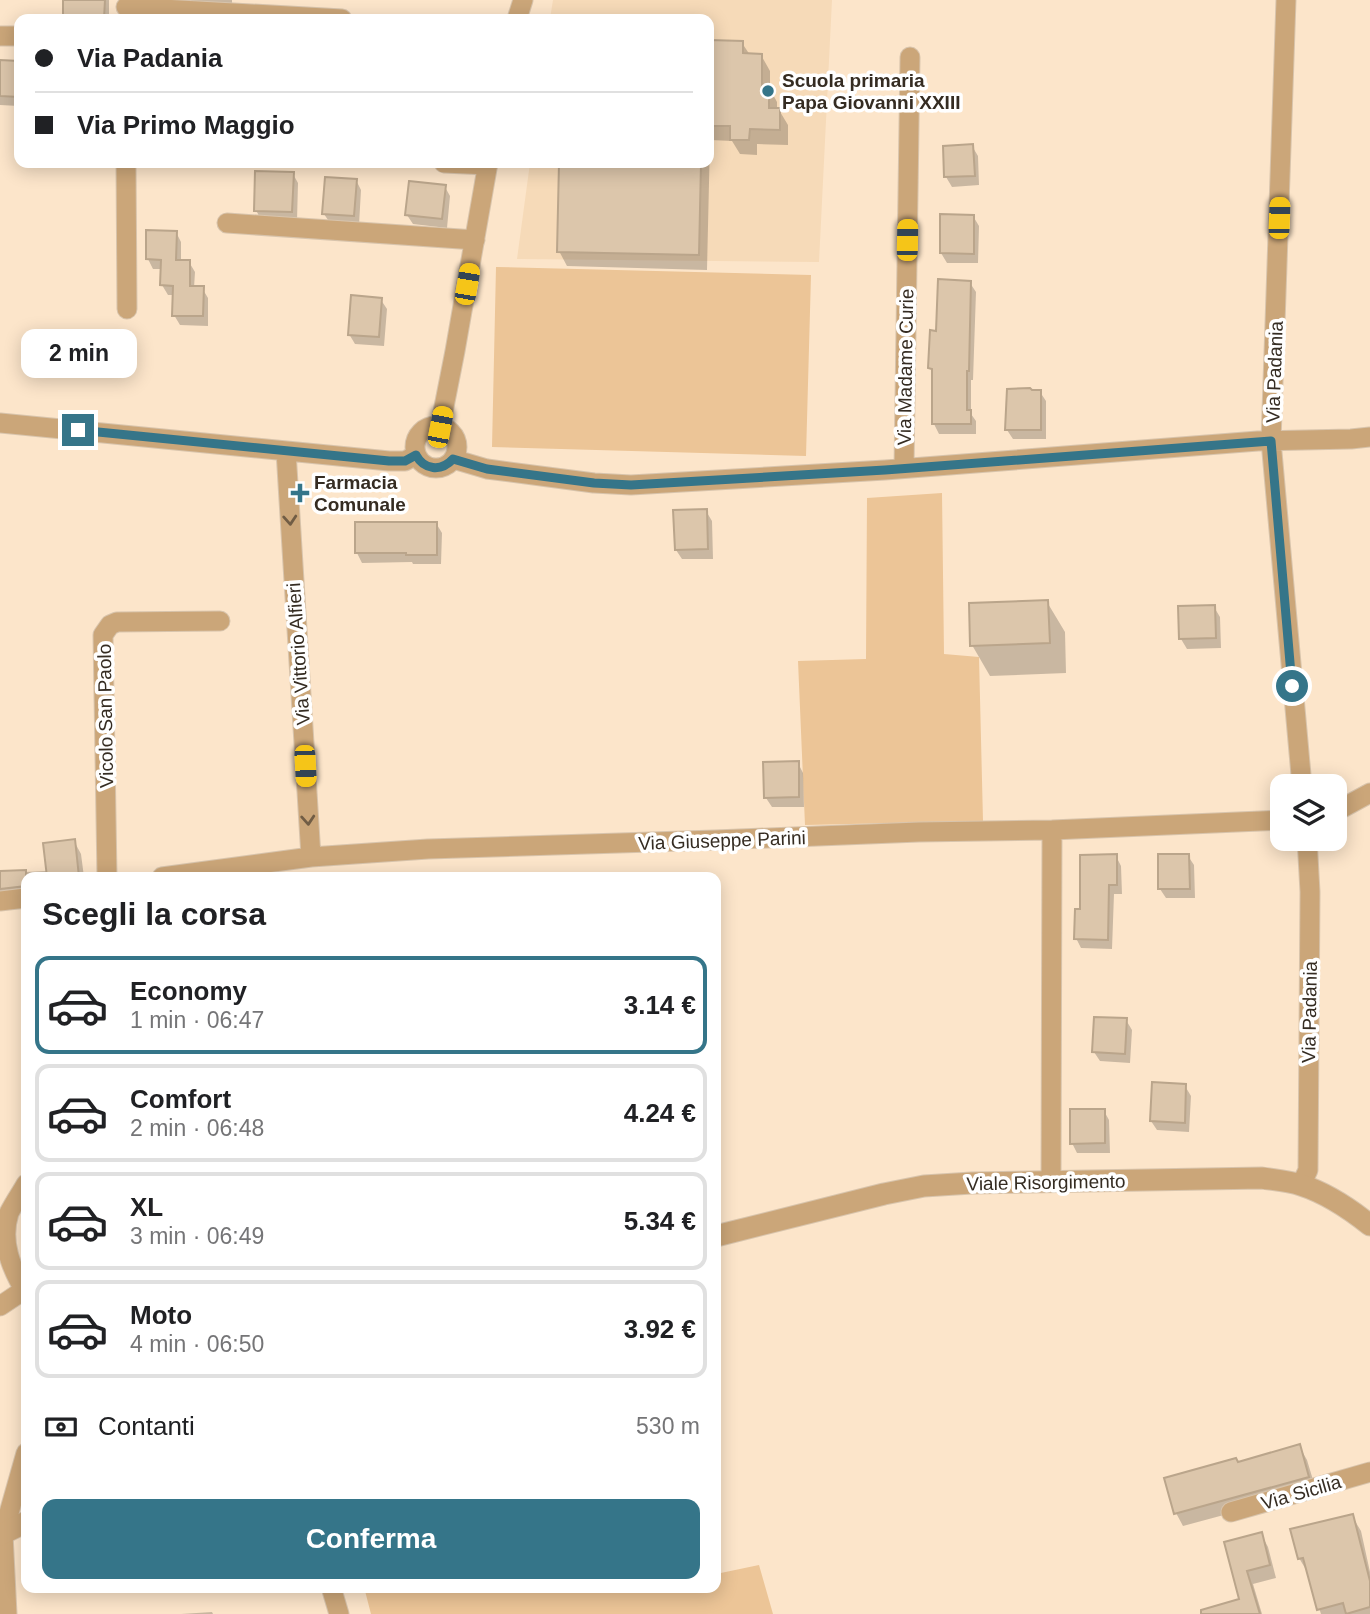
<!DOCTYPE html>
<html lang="it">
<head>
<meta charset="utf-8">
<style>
	:root { --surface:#fff; --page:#f2f2f2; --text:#202124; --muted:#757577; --line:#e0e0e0; --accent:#357589 }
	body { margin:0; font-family:Helvetica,sans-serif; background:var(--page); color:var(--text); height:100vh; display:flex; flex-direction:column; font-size:26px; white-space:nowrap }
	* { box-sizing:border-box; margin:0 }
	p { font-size:23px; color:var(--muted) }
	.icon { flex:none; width:38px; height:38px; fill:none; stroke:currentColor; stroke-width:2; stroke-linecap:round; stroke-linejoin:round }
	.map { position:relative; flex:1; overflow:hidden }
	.sheet { position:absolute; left:21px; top:872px; width:700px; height:721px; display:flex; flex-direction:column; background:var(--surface); border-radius:14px; box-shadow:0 4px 18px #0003 }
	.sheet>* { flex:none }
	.banner { position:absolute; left:14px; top:14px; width:700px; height:154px; border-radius:14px; box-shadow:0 4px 18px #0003; display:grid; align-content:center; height:154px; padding:0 21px; background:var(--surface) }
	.buttons { position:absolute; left:1270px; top:774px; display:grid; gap:14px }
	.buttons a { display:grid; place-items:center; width:77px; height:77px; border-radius:14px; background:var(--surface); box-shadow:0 4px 18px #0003; font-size:35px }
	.end { position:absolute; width:32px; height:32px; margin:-16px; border:9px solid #357589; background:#fff; box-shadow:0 0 0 4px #fff }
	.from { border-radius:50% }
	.bubble { position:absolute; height:49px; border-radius:14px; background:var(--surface); box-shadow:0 4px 18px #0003; font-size:23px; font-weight:600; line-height:49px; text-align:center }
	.car { position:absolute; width:21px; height:42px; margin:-21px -10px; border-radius:9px; box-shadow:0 0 5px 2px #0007; background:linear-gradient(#f5c518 24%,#345 0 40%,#f5c518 0 76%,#345 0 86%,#f5c518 0) }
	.banner b { display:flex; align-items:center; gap:24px; height:66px; font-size:26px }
	.banner b+b { border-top:2px solid var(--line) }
	.banner i { width:18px; height:18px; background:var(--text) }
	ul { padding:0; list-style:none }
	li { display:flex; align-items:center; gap:21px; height:98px; margin:0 14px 10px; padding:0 7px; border:4px solid var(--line); border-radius:14px }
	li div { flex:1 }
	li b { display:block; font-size:26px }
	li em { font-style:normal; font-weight:600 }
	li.on { border-color:var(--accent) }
	li>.icon { width:63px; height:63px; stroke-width:1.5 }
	h2 { padding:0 21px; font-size:32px; line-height:84px }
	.pay { display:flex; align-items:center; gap:18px; height:77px; padding:0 21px; font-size:26px }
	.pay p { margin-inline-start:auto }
	.primary-button { display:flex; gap:14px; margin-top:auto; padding:14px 21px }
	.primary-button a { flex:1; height:80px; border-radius:14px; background:var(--accent); color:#fff; font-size:28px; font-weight:600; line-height:80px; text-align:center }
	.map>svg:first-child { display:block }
	.built { fill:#f6dab8 }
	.green { fill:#ecc597 }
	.shadow { fill:#0003 }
	.building { fill:#dcc6ab; stroke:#baa58b; stroke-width:2 }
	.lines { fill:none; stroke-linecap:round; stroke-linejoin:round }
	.minor-casing { stroke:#d8c4ac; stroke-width:21 }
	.tertiary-casing { stroke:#d8c4ac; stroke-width:23 }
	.minor { stroke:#cba679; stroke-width:19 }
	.tertiary { stroke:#cba679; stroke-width:21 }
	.oneway { stroke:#715d45 }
	.route { stroke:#357589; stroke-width:9 }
	.poi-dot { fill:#357589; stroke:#fff; stroke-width:2.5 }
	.labels { text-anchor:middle; stroke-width:7; stroke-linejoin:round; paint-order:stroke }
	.poi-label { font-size:19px; font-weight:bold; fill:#352c22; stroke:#fff; text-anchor:start }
	.street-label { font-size:19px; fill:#352c22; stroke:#fff }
</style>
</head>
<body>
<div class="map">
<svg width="1370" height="1614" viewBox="0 0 1370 1614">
	<rect width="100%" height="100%" fill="#fce5ca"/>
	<path class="built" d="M 553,0 L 832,0 L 819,262 L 517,259 L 530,163 L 709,163 L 709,19 L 550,19 Z"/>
	<path class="green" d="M 496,267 L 811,275 L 806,456 L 492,447 Z
		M 942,493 L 944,654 L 979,657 L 983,821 L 805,825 L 798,661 L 866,659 L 867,498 Z
		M 759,1565 L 773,1614 L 371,1614 L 364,1587 L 716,1587 L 716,1574 Z"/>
	<path class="shadow" d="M 65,0 L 109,0 L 109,19 L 64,19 Z
		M 191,0 L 232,0 L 232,6 L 192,3 Z
		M 709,42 L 742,43 L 750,55 L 761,55 L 770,71 L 770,89 L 777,102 L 777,110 L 779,110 L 788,125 L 788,145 L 757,144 L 757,155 L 740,154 L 732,141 L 710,140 L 707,270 L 567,266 L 559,251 L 561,163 L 660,165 L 661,163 L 709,163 Z
		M 0,62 L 19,63 L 19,106 L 0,105 Z
		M 972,146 L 978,156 L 979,185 L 952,187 L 946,177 Z
		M 293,174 L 298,183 L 297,221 L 261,220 L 256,210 Z
		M 356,180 L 361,190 L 359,225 L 330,223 L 324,214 Z
		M 445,187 L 450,196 L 447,228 L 413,224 L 407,215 Z
		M 973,216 L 979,226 L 978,263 L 947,263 L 941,253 Z
		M 176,232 L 181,242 L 181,262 L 189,262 L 195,272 L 194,288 L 202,288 L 208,298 L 208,326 L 180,325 L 174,315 L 174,295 L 168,295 L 162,285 L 162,269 L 153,269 L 148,259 Z
		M 970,283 L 976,292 L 973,380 L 971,380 L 971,414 L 976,421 L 976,434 L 939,434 L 934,424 L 934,375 L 930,368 L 938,333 Z
		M 381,300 L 387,309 L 384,346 L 355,344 L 349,334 Z
		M 1032,391 L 1040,392 L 1046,401 L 1046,439 L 1013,439 L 1007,430 Z
		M 706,511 L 712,521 L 713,559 L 682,559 L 676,550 Z
		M 436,523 L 442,533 L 441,564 L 413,564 L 412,562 L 362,563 L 357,553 Z
		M 1047,602 L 1065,632 L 1066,673 L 990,676 L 972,645 Z
		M 1214,607 L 1220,617 L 1221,648 L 1187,649 L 1181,639 Z
		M 798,763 L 803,773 L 804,807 L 772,807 L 766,798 Z
		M 74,841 L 81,854 L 84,877 L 26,877 L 26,899 L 0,904 L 0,873 L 48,871 Z
		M 1116,856 L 1121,866 L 1122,894 L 1114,894 L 1112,949 L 1081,948 L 1076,938 L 1082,911 Z
		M 1188,856 L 1194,865 L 1195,898 L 1166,898 L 1160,889 Z
		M 1126,1020 L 1132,1030 L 1130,1063 L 1100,1061 L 1094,1052 Z
		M 1185,1086 L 1191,1096 L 1189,1132 L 1157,1130 L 1151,1121 Z
		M 1104,1111 L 1109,1120 L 1110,1153 L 1077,1153 L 1072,1143 Z
		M 1299,1446 L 1307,1460 L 1316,1490 L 1183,1526 L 1176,1513 L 1238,1464 Z
		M 1352,1516 L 1361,1531 L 1370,1572 L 1370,1614 L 1321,1614 L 1308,1573 L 1299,1558 Z
		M 1261,1534 L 1268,1547 L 1276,1578 L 1253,1584 L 1262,1614 L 1211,1614 L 1241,1600 L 1226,1543 Z
		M 212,1612 L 213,1614 L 181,1614 Z"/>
	<path class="building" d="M 63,0 L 105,0 L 104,19 L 63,19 Z
		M 709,40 L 743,41 L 743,53 L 762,54 L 762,85 L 769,85 L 769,108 L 780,108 L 780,130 L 750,129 L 749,140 L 730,140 L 730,126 L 709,126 Z
		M 0,60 L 19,61 L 19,97 L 0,96 Z
		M 973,144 L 975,176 L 944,177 L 943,146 Z
		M 559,163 L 701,163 L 699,255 L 557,252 Z
		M 255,171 L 294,172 L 292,212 L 254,211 Z
		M 325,177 L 357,179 L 354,216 L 322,214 Z
		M 409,181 L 446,185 L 442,219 L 405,215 Z
		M 940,214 L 974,215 L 974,254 L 940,253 Z
		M 146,230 L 177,231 L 176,260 L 190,260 L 190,286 L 204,286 L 203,316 L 172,316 L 173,286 L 160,285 L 161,260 L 146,259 Z
		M 938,279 L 971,281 L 969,371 L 967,371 L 967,410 L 971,410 L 971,424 L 932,424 L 932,369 L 928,368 L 930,330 L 936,331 Z
		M 351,295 L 382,298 L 379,337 L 348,335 Z
		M 1030,388 L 1032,390 L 1041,390 L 1041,430 L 1005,430 L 1007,389 Z
		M 707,509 L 708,549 L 675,550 L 673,510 Z
		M 355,522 L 437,522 L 437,555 L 406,555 L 406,553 L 355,553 Z
		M 1048,600 L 1050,643 L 970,646 L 969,603 Z
		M 1215,605 L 1216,638 L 1179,639 L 1178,606 Z
		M 799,761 L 799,797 L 764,798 L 763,762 Z
		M 75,839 L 79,877 L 47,877 L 43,843 Z
		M 1117,854 L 1117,885 L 1109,885 L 1108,940 L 1074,939 L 1075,909 L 1080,909 L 1080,855 Z
		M 1158,854 L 1189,854 L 1190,889 L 1158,889 Z
		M 26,870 L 26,886 L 0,889 L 0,871 Z
		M 1094,1017 L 1127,1018 L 1125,1054 L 1092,1052 Z
		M 1152,1082 L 1186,1084 L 1185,1123 L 1150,1121 Z
		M 1070,1109 L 1105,1109 L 1105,1143 L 1070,1144 Z
		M 1300,1444 L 1309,1477 L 1174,1514 L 1164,1478 L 1236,1458 L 1238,1462 Z
		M 1353,1514 L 1370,1581 L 1370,1607 L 1346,1614 L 1343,1603 L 1317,1610 L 1303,1558 L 1298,1559 L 1290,1529 Z
		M 1262,1532 L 1270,1565 L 1247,1571 L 1260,1614 L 1201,1614 L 1201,1610 L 1239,1599 L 1224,1542 Z"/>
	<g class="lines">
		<defs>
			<path id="minor" d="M 1286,0 L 1271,441 L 1302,786
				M 126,7 L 342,19
				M 517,19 L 523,0
				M 0,36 L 19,36
				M 126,163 L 127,309
				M 444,163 L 488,165
				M 227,223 L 475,240
				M 0,423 L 389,461 L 405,461 L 416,455
				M415 447a21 21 0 1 1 42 0a21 21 0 1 1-42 0Z
				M 440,427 L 455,351 L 488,163
				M 286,451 L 311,857
				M 453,459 L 487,469 L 594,483 L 631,485 L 885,470 L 1258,441 L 1351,439 L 1370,437
				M 904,468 L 910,57
				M 1335,812 L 1370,793
				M 107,877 L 103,635 L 110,625 L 117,622 L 220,621
				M 162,877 L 311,857 L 428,849 L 715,840 L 919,832 L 1052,830 L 1283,820
				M 0,901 L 26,898
				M 1051,1182 L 1052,830
				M 26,1184 C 21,1193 14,1203 9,1213 C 0,1242 11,1268 26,1293
				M 1301,1185 L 1308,1170 L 1310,892 L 1307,838
				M 0,1306 L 24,1290
				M 1231,1512 L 1370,1472
				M 331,1587 L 339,1614
				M 7,1614 L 3,1534 L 26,1453"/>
			<path id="tertiary" d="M 716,1236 L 884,1194 L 924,1186 L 972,1183 L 1262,1178 C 1275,1180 1289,1181 1301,1185 C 1326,1193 1350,1209 1370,1225
				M 0,1535 L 26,1522"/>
		</defs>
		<use href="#minor" class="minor-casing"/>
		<use href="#tertiary" class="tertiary-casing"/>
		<use href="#minor" class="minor"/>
		<use href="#tertiary" class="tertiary"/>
	</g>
	<defs><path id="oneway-chevron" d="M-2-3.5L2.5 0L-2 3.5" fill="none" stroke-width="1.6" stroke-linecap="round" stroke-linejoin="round" transform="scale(1.75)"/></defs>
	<g class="oneway">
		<use href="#oneway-chevron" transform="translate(290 520) rotate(86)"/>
		<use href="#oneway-chevron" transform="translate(308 820) rotate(86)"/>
	</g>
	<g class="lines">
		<path class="route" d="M 78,430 L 389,461 L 405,461 L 416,455 C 424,470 441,472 453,459 L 487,469 L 594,483 L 631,485 L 885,470 L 1271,441 L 1292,686"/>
	</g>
	<g class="poi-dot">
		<circle cx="768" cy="91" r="7"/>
		<path d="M296.5 482.5h7v7h7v7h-7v7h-7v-7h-7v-7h7z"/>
	</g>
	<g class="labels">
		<g class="poi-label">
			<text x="782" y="87">Scuola primaria<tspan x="782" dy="22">Papa Giovanni XXIII</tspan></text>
			<text x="314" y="489">Farmacia<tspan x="314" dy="22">Comunale</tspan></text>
		</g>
		<g class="street-label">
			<text transform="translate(905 367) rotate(-89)" y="7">Via Madame Curie</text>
			<text transform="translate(1274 372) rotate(-88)" y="7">Via Padania</text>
			<text transform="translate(298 654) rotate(-94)" y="7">Via Vittorio Alfieri</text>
			<text transform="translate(105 716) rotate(-91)" y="7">Vicolo San Paolo</text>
			<text transform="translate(722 840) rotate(-2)" y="7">Via Giuseppe Parini</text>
			<text transform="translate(1309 1012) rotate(-89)" y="7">Via Padania</text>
			<text transform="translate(1046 1182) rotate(-1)" y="7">Viale Risorgimento</text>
			<text transform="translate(1301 1492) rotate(-16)" y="7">Via Sicilia</text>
		</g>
	</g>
</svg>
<div class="buttons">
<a><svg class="icon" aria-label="layers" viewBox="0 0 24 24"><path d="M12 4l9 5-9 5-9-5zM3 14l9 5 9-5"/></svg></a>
</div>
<i class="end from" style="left:1292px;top:686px"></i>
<i class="end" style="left:78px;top:430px"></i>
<div class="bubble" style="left:21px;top:329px;width:116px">2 min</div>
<i class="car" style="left:1279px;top:218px;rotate:2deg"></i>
<i class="car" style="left:907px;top:240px;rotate:1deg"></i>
<i class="car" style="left:467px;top:284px;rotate:10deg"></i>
<i class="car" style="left:440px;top:427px;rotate:11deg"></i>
<i class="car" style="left:305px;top:766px;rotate:177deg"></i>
<div class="banner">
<b><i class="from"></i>Via Padania</b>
<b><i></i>Via Primo Maggio</b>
</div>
<section class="sheet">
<h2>Scegli la corsa</h2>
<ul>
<li class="on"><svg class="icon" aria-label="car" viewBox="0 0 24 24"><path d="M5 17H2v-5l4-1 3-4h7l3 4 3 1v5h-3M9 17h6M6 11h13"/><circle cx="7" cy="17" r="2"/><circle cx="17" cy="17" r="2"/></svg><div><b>Economy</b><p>1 min · 06:47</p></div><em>3.14 €</em></li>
<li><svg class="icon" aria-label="car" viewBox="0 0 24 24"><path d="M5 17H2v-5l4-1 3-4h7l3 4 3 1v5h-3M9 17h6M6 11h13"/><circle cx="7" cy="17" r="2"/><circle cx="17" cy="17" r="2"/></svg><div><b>Comfort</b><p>2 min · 06:48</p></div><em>4.24 €</em></li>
<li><svg class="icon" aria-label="car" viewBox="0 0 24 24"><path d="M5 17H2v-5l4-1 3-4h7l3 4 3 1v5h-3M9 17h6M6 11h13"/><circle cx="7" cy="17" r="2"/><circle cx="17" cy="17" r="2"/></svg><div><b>XL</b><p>3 min · 06:49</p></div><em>5.34 €</em></li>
<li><svg class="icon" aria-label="car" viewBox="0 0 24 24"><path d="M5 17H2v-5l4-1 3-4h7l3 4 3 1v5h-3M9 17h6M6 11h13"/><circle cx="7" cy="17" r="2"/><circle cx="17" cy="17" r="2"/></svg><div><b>Moto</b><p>4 min · 06:50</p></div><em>3.92 €</em></li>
</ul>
<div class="pay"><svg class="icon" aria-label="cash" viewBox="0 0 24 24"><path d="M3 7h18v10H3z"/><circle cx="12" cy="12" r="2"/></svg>Contanti<p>530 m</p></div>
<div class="primary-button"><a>Conferma</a></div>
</section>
</div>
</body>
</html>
